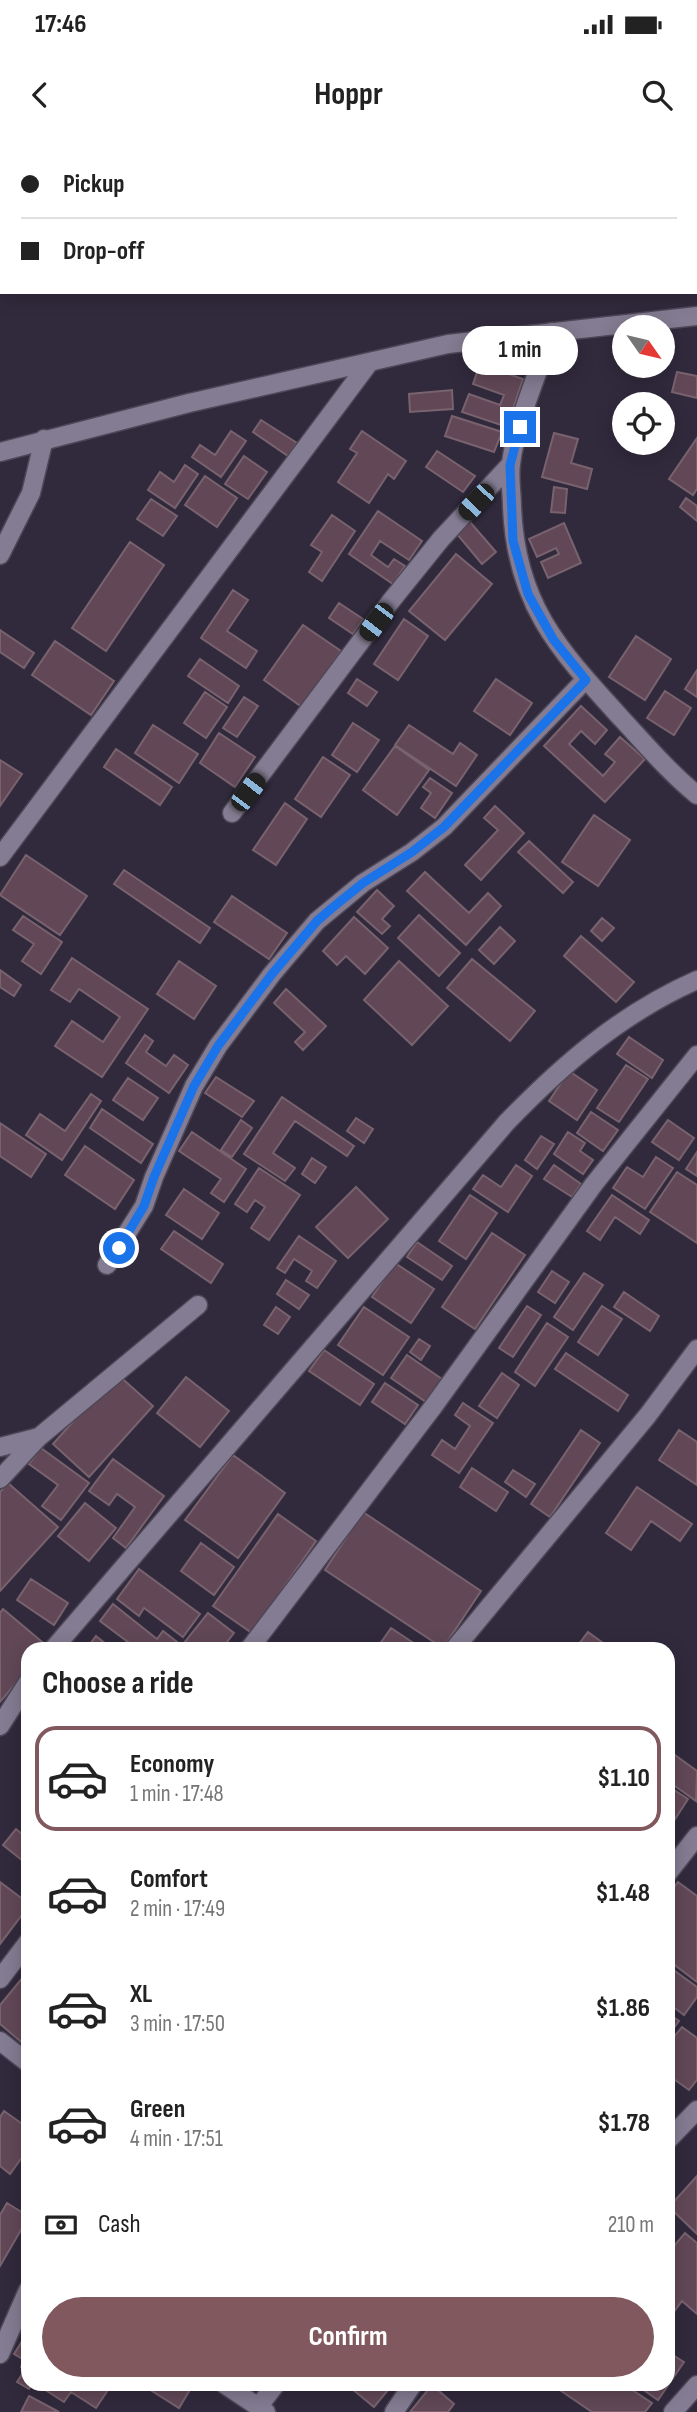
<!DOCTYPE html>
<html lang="en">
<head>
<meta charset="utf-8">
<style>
	:root { --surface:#fff; --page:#f2f2f2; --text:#222; --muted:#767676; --line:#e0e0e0; --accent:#80585d }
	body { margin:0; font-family:"Sofia Sans Condensed",sans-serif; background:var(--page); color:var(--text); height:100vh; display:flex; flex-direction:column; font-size:26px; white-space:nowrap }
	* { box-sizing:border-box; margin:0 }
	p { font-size:23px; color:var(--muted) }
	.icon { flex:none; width:38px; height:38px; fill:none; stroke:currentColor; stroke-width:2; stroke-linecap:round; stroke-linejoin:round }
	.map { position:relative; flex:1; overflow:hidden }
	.side { position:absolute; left:21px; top:1502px; width:654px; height:749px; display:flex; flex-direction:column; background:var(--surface); border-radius:21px; box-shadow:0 4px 18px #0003 }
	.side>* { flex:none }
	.banner { position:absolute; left:0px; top:0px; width:698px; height:154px; box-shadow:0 4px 18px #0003; display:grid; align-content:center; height:154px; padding:0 21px; background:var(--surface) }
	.needle { width:46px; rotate:124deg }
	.controls { position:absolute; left:612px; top:175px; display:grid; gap:14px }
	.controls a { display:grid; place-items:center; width:63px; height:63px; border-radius:50%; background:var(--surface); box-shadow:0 4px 18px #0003; font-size:35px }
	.end { position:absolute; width:32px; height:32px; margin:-16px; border:9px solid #1a73e8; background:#fff; box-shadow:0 0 0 4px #fff }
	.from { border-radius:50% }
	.bubble { position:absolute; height:49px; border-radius:24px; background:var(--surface); box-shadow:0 4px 18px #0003; font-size:23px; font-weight:700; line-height:49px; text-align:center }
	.car { position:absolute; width:21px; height:42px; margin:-21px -10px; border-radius:9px; box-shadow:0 0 5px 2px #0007; background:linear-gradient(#222 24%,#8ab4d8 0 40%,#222 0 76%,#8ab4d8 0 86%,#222 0) }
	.banner b { display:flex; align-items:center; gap:24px; height:66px; font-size:26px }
	.banner b+b { border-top:2px solid var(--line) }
	.banner i { width:18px; height:18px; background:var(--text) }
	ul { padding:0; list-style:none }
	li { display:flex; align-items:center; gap:21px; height:105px; margin:0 14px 10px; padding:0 7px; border:4px solid transparent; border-radius:21px }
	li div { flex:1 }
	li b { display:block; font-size:26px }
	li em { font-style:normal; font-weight:700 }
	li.current { border-color:var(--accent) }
	li>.icon { width:63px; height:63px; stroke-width:1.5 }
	h2 { padding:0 21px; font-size:32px; line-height:84px }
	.pay { display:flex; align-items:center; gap:18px; height:77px; padding:0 21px; font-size:26px }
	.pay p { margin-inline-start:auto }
	.cta { display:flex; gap:14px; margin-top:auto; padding:14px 21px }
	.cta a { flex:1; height:80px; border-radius:42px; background:var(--accent); color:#fff; font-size:28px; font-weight:700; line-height:80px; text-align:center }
	.status { display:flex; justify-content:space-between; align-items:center; height:49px; padding:0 35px; background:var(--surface); direction:ltr }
	.status svg { height:19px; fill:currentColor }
	header { display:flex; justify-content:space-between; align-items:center; height:91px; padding:0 21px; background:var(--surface); font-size:32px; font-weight:700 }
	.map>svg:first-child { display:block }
	.building { fill:#624857; stroke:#78626e; stroke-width:2 }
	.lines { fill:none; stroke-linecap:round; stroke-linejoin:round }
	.street-casing { stroke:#4d4757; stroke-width:21 }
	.secondary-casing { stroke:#4d4757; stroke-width:21 }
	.street { stroke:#847c92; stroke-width:18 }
	.secondary { stroke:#847c92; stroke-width:18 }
	.route { stroke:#1a73e8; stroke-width:9 }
</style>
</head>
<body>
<div class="status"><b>17:46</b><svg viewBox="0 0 49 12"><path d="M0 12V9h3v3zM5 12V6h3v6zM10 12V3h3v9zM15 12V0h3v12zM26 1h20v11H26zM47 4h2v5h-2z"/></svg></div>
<header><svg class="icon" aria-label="back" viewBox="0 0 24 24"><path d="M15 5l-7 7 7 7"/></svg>Hoppr<svg class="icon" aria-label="search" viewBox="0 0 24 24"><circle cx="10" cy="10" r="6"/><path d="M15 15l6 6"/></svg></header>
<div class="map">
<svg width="697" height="2272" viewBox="0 0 697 2272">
	<rect width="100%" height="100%" fill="#312a3d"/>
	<path class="building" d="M 480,224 L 523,239 L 507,287 L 462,272 L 469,254 L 500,265 L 504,255 L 473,244 Z
		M 677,232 L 697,236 L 697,258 L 672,252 Z
		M 452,250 L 453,269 L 410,272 L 409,254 Z
		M 452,276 L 502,292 L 494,312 L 445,296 Z
		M 261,280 L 297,303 L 288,316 L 253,292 Z
		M 231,291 L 246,301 L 221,337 L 192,317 L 200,305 L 215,315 Z
		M 362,291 L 406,321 L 394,339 L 388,334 L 369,363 L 338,342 L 357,313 L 350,309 Z
		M 554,293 L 578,299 L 571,323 L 592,329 L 587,349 L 542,337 Z
		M 697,298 L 697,349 L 693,355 L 669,339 Z
		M 437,311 L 475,336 L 463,352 L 426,327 Z
		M 244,316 L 267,332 L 248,359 L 225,344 Z
		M 185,325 L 198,334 L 175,368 L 148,350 L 160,332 L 174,342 Z
		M 205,336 L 237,358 L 217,387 L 185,365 Z
		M 554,347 L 567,349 L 565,373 L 551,372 Z
		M 686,358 L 697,366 L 697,381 L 680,367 Z
		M 151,359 L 177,376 L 163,396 L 137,379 Z
		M 378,371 L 422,401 L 409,420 L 380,401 L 371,415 L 388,427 L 394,419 L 405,426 L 393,444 L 349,414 Z
		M 332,375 L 355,391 L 322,441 L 309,432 L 322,412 L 311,405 Z
		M 470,382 L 496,412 L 482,424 L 457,394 Z
		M 564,383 L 581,423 L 548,438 L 541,422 L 559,414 L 556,408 L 537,417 L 529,399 Z
		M 130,402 L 164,425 L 106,511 L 72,488 Z
		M 456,414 L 492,444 L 445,500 L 409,471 Z
		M 233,450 L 248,460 L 227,491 L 257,511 L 246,528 L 201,498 Z
		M 339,463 L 363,479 L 353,494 L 329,478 Z
		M 404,479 L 428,496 L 398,540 L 374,524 Z
		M 303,485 L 341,511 L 302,567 L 264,540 Z
		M 0,490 L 34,513 L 24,528 L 0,512 Z
		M 636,496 L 671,519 L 645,560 L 609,537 Z
		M 55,501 L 114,541 L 91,575 L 32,535 Z
		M 200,519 L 239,546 L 228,563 L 188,536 Z
		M 697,530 L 697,557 L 685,549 Z
		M 357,539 L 377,552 L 367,566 L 348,553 Z
		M 496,539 L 532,563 L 510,595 L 474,571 Z
		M 665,551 L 691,568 L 674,595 L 647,578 Z
		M 205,552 L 227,567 L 206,598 L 184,583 Z
		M 244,557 L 258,566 L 237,597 L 223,588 Z
		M 581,566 L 607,590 L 595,604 L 581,591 L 569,604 L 603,636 L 615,622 L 605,614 L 620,597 L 645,619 L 605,662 L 544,606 Z
		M 353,583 L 379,600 L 357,632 L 332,615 Z
		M 153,585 L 198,614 L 179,643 L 135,613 Z
		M 409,585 L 453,614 L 460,603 L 477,615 L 456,646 L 395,605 Z
		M 219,593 L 255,617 L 235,647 L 200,623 Z
		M 395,606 L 429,630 L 397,675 L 363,650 Z
		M 116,609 L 172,647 L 160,665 L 104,627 Z
		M 323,617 L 350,635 L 321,677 L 295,659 Z
		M 0,620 L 22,634 L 0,666 Z
		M 430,638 L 452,653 L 435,678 L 421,668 L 431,653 L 423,647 Z
		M 285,663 L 307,679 L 276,725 L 253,710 Z
		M 495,666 L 524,693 L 481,740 L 465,725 L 498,690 L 484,678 Z
		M 594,675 L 630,700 L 598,746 L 562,722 Z
		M 529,701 L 573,742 L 563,753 L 518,712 Z
		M 26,715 L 87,756 L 60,795 L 0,755 Z
		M 124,730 L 210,788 L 200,803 L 114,744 Z
		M 425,732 L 469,773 L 488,753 L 501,766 L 466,805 L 407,751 Z
		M 377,750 L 394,766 L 382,779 L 390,786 L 382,794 L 357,772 Z
		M 232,756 L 287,793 L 269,819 L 214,782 Z
		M 419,775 L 460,813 L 439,836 L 398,798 Z
		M 23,776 L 62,802 L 41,834 L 22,821 L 34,804 L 13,790 Z
		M 354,777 L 388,808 L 365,834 L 346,816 L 337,825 L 323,811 Z
		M 602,778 L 614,788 L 602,801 L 591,791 Z
		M 500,787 L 515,801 L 494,824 L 479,810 Z
		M 581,796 L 634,842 L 616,862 L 564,816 Z
		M 72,818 L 148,869 L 102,937 L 55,906 L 72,881 L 103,902 L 120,877 L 79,849 L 70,862 L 51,850 Z
		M 472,819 L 535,871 L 510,901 L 447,848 Z
		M 179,821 L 216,846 L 194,879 L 157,854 Z
		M 399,821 L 448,866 L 412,905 L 364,860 Z
		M 0,830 L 21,845 L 14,856 L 0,847 Z
		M 286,849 L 326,886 L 303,910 L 295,902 L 305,892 L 274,863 Z
		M 145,895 L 153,901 L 146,912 L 166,926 L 174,915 L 188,925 L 169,953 L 126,923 Z
		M 629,897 L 663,920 L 652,938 L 617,914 Z
		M 626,925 L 648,939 L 619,982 L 597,968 Z
		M 569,931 L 597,950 L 577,980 L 549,961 Z
		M 216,937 L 254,961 L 242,977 L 205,953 Z
		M 128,938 L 158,958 L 143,980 L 113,960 Z
		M 91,954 L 101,961 L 62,1020 L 26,995 L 40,974 L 65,991 Z
		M 282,957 L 354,1006 L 347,1016 L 295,981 L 273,1013 L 295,1028 L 285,1041 L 244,1014 Z
		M 102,969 L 153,1004 L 141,1023 L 90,988 Z
		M 591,972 L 618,990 L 603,1011 L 577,993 Z
		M 356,978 L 373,989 L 364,1003 L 347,991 Z
		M 241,980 L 252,988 L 232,1017 L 221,1010 Z
		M 668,980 L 694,998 L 679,1020 L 652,1002 Z
		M 0,983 L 46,1014 L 31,1037 L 0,1016 Z
		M 192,992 L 246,1029 L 224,1062 L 211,1053 L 221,1039 L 179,1011 Z
		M 568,992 L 585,1003 L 580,1011 L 593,1020 L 583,1034 L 554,1014 Z
		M 541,996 L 554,1004 L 537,1029 L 525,1020 Z
		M 85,1006 L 134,1040 L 115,1069 L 65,1035 Z
		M 697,1012 L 697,1036 L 686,1029 Z
		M 656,1017 L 673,1028 L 645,1069 L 613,1048 L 627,1027 L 643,1037 Z
		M 312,1018 L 326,1027 L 315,1043 L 302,1034 Z
		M 516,1025 L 532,1036 L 508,1072 L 473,1049 L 483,1035 L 501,1047 Z
		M 554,1025 L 581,1044 L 572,1057 L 544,1039 Z
		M 259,1028 L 300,1055 L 269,1100 L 251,1088 L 265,1067 L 255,1060 L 247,1072 L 235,1064 Z
		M 677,1032 L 697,1045 L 697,1103 L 650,1072 Z
		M 356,1047 L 388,1079 L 348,1118 L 316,1087 Z
		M 184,1049 L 219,1073 L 202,1099 L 166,1075 Z
		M 470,1055 L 497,1073 L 466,1119 L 439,1101 Z
		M 612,1055 L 649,1080 L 640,1094 L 615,1077 L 600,1100 L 587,1091 Z
		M 174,1091 L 223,1124 L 211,1143 L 161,1109 Z
		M 492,1093 L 525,1115 L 475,1189 L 442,1167 Z
		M 299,1096 L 336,1121 L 317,1148 L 306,1141 L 312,1131 L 294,1119 L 285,1133 L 277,1128 Z
		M 417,1102 L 452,1126 L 442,1140 L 407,1117 Z
		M 395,1123 L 434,1149 L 411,1183 L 372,1157 Z
		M 552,1131 L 569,1142 L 555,1163 L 538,1152 Z
		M 584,1133 L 603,1145 L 573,1190 L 554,1177 Z
		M 286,1140 L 309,1155 L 299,1169 L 277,1154 Z
		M 624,1152 L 659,1176 L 650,1191 L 614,1167 Z
		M 527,1166 L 541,1175 L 513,1217 L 499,1208 Z
		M 602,1166 L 622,1179 L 598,1215 L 578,1202 Z
		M 276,1167 L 290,1177 L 278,1194 L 264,1185 Z
		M 364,1167 L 409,1197 L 383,1235 L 338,1205 Z
		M 547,1183 L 568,1197 L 535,1246 L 515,1232 Z
		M 419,1199 L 430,1206 L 421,1220 L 410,1212 Z
		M 324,1210 L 374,1244 L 360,1265 L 309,1231 Z
		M 566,1213 L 628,1255 L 618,1271 L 555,1229 Z
		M 407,1215 L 442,1239 L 426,1262 L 391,1238 Z
		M 116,1233 L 153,1266 L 89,1337 L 53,1304 Z
		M 502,1233 L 519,1245 L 497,1278 L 479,1266 Z
		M 186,1237 L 229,1271 L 200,1307 L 157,1273 Z
		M 385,1243 L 418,1265 L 405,1284 L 372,1262 Z
		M 463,1263 L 493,1283 L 459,1333 L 432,1315 L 442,1300 L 455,1309 L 470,1286 L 455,1275 Z
		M 581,1290 L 600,1303 L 550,1377 L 531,1364 Z
		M 679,1290 L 697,1302 L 697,1345 L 659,1320 Z
		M 41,1308 L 89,1343 L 61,1380 L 42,1366 L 58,1345 L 29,1324 Z
		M 233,1315 L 285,1353 L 238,1418 L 185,1380 Z
		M 113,1319 L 164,1356 L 126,1408 L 113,1398 L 135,1367 L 117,1354 L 109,1365 L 89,1351 Z
		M 472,1328 L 508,1352 L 496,1371 L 460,1347 Z
		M 513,1330 L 535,1344 L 526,1357 L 505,1342 Z
		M 8,1343 L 58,1387 L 0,1451 L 0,1352 Z
		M 637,1347 L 692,1384 L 680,1401 L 651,1381 L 631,1410 L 606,1393 Z
		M 85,1363 L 116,1388 L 89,1421 L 58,1396 Z
		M 363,1372 L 481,1451 L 443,1508 L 325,1430 Z
		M 278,1374 L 316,1401 L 252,1493 L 213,1466 Z
		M 201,1403 L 234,1427 L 214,1455 L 181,1431 Z
		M 139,1429 L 200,1474 L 183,1497 L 144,1468 L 139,1476 L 117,1459 Z
		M 31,1439 L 68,1463 L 54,1485 L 17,1460 Z
		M 113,1464 L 157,1499 L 163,1491 L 177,1502 L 172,1508 L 136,1508 L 100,1481 Z
		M 3,1469 L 47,1506 L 45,1508 L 28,1508 L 28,1529 L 0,1562 L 0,1473 Z
		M 208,1473 L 234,1493 L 224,1506 L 228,1508 L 180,1508 Z
		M 391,1488 L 421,1508 L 377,1508 Z
		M 588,1492 L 610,1508 L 576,1508 Z
		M 96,1496 L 111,1508 L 87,1508 Z
		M 668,1610 L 697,1631 L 696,1661 L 668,1641 Z
		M 668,1646 L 688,1659 L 672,1684 L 668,1682 Z
		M 16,1689 L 28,1699 L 28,1725 L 3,1705 Z
		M 0,1742 L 28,1763 L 28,1767 L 0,1804 Z
		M 678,1742 L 697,1756 L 697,1842 L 668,1820 L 668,1755 Z
		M 668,1826 L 697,1847 L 697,1857 L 684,1875 L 668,1863 Z
		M 28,1831 L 28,1903 L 26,1906 L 0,1884 L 0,1865 Z
		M 668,1873 L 679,1881 L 668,1896 Z
		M 682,1887 L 697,1898 L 697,1940 L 689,1950 L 668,1935 L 668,1904 Z
		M 4,1971 L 28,1988 L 28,2009 L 10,2034 L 0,2026 L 0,1977 Z
		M 697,2036 L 697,2094 L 669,2067 Z
		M 7,2063 L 28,2076 L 28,2078 L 0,2126 L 0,2075 Z
		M 685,2093 L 697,2103 L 697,2174 L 682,2161 L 670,2177 L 668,2113 Z
		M 28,2192 L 28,2244 L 32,2244 L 29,2249 L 17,2242 L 25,2230 L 21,2227 L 24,2220 L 14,2214 Z
		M 668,2212 L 684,2222 L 658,2260 L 635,2244 L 668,2244 Z
		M 36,2244 L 112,2244 L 96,2268 L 71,2252 L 64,2262 Z
		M 141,2244 L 184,2244 L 191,2248 L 179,2268 Z
		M 346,2244 L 393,2244 L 374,2267 Z
		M 551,2244 L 623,2244 L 652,2263 L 645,2272 L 592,2272 Z
		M 432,2245 L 454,2264 L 448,2272 L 410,2272 Z
		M 29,2256 L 59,2272 L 21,2272 Z"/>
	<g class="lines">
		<defs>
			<path id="street" d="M 552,192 C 539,231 515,285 511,324 C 509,338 512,353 512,367 C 516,465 559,510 622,579 C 646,605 669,632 697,655
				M 0,415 L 31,353 L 44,299
				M 232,673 L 391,461 L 441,399 L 510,325
				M 0,717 L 369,223
				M 107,1125 L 144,1066 L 154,1037 L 194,946 L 218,906 L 272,834 L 317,781 L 363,743 L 412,712 L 444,687 L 586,539
				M 0,1307 L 39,1297
				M 0,1339 L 39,1297 L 198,1165
				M 54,1508 L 506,983 C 563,924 622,873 697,840
				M 250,1508 L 433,1267 L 594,1044 L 697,915
				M 455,1508 L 648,1275 L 697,1209
				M 0,1586 L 28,1542
				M 668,1733 L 697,1696
				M 0,1839 L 28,1802
				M 0,1901 L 28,1923
				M 668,2000 L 697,1970
				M 0,2214 L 28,2150
				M 224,2244 L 266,2272
				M 259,2266 L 276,2244
				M 394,2272 L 413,2244
				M 673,2272 L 697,2245"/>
			<path id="secondary" d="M 0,312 L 189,263 L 448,204 L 697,176"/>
		</defs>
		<use href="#street" class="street-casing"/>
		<use href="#secondary" class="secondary-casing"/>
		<use href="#street" class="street"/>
		<use href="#secondary" class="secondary"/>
	</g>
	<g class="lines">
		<path class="route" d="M 119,1108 L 144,1066 L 154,1037 L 194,946 L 218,906 L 272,834 L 317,781 L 332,768 L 363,743 L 412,712 L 444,687 L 586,540 L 553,499 L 528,454 L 513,401 L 510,325 L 520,287"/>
	</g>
</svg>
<div class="controls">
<a><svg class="needle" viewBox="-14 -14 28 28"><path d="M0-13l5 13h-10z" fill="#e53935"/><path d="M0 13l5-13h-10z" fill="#767676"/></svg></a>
<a><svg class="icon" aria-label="locate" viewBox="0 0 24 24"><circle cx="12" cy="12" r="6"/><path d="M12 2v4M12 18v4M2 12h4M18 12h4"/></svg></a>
</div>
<i class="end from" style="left:119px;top:1108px"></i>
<i class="end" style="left:520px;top:287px"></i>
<div class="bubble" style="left:462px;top:186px;width:116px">1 min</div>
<i class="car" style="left:476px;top:362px;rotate:223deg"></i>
<i class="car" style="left:376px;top:482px;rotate:217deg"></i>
<i class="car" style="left:248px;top:652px;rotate:37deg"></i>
<div class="banner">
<b><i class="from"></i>Pickup</b>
<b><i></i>Drop-off</b>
</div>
<section class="side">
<h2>Choose a ride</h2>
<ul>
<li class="current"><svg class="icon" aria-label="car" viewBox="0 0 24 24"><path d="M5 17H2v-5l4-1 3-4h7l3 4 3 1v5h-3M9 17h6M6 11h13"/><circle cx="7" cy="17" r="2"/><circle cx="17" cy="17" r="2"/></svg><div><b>Economy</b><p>1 min · 17:48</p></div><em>$1.10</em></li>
<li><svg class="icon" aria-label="car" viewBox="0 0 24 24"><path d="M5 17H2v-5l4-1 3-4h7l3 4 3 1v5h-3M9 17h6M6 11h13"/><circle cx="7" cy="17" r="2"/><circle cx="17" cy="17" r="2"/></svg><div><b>Comfort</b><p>2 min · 17:49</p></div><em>$1.48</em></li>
<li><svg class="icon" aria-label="car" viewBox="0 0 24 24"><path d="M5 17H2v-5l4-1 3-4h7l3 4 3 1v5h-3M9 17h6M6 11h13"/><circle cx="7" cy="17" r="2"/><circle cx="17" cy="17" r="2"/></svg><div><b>XL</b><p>3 min · 17:50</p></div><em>$1.86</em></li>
<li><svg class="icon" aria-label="car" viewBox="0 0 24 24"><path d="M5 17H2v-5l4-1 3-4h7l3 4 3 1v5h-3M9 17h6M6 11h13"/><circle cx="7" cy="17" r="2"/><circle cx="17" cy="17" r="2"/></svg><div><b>Green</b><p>4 min · 17:51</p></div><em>$1.78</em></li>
</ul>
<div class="pay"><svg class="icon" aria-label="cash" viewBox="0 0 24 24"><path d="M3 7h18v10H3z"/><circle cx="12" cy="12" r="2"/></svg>Cash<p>210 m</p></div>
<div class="cta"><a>Confirm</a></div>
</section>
</div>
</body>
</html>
